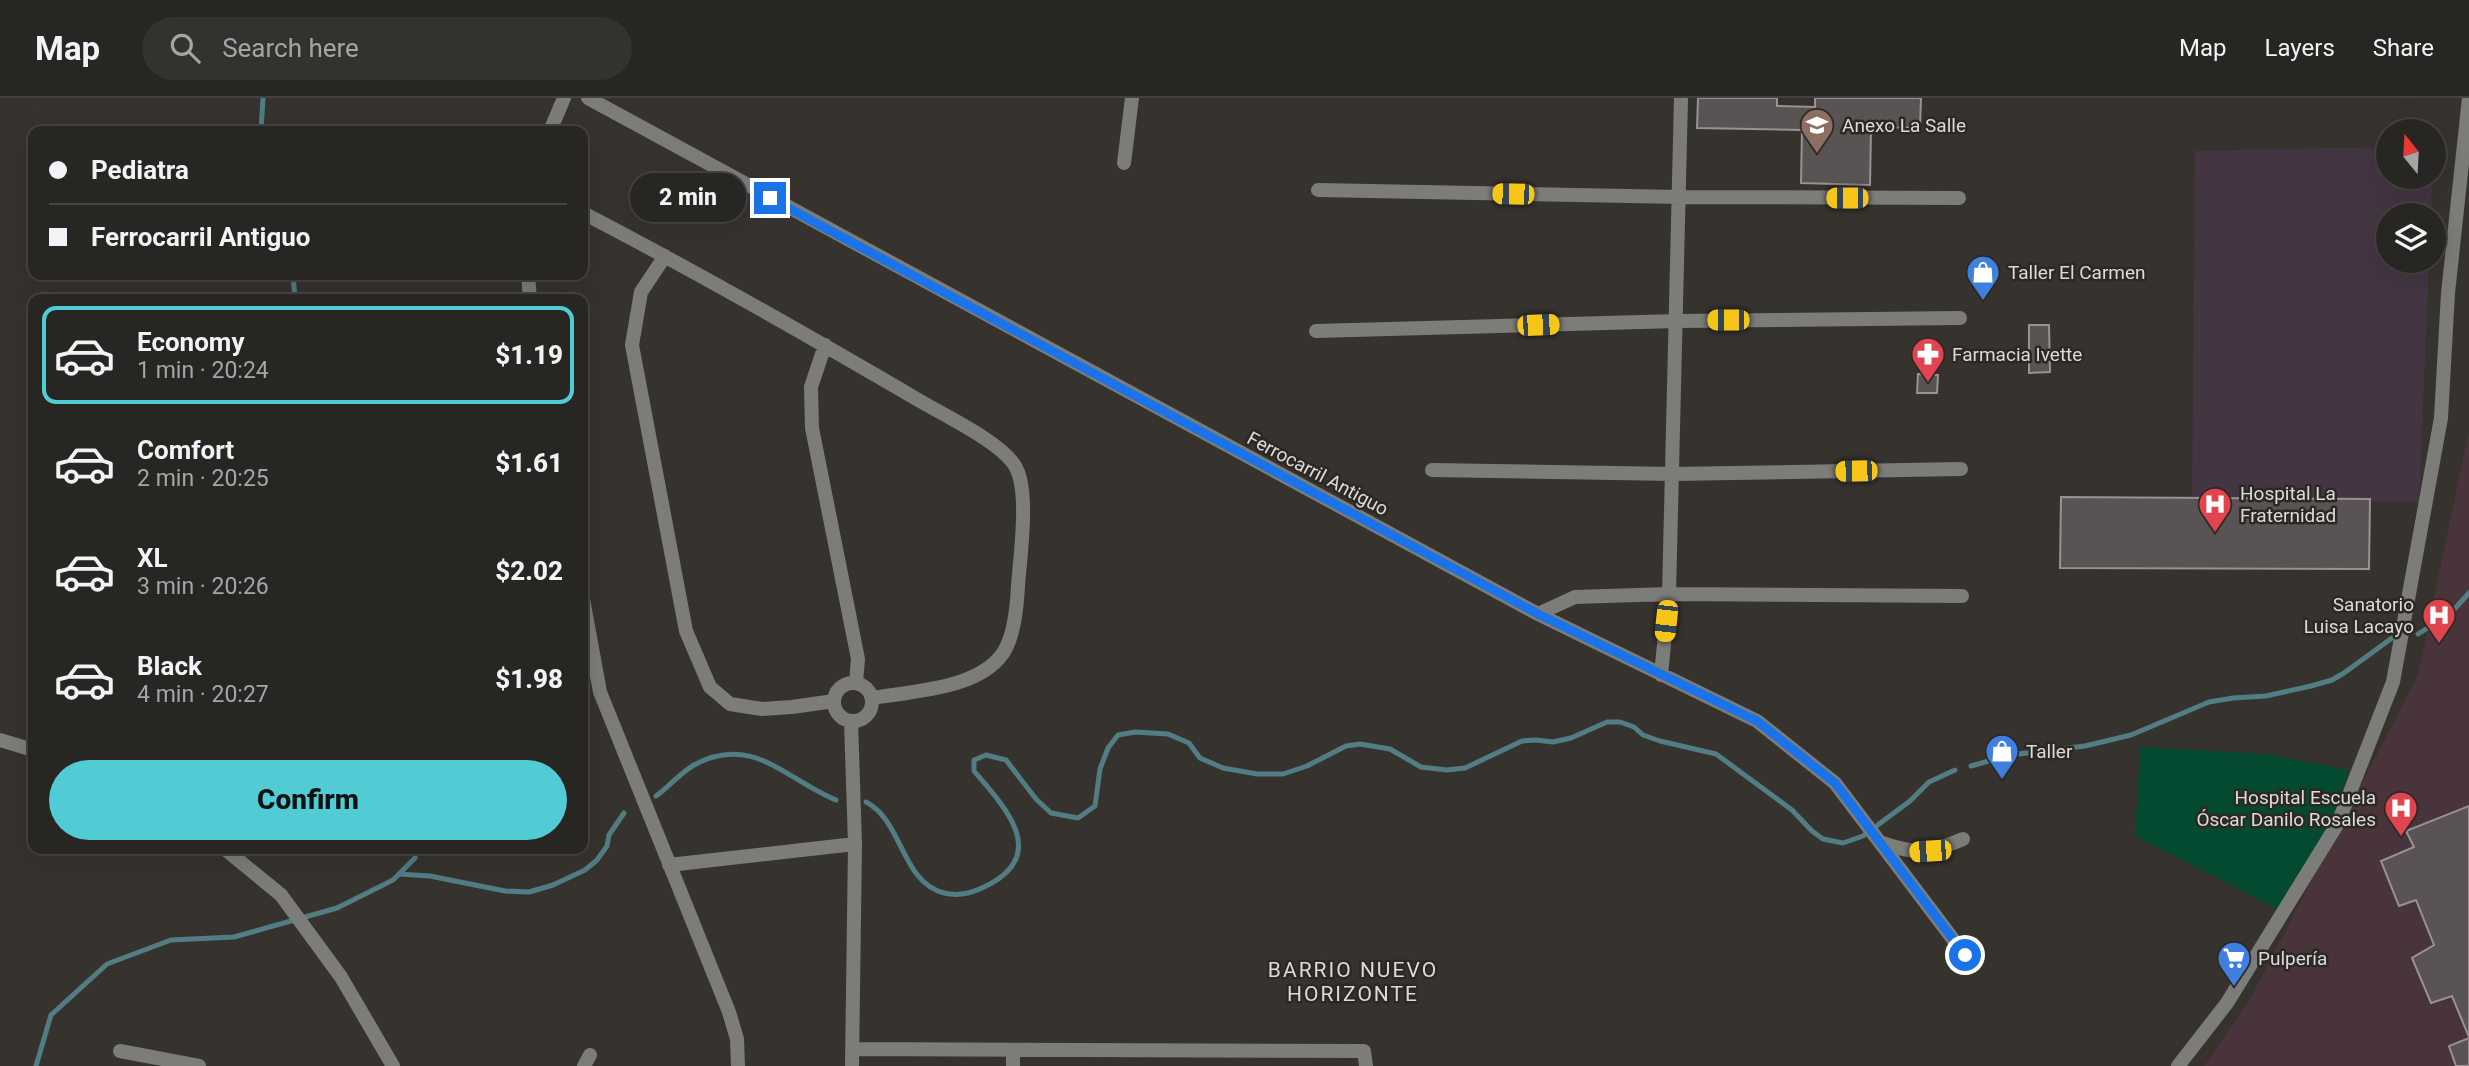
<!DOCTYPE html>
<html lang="en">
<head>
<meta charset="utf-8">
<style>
	:root { --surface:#282622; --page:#34322f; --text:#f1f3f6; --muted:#a5a5a5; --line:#444340; --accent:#51ccd5 }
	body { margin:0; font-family:Roboto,sans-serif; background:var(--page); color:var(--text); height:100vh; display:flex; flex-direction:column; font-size:26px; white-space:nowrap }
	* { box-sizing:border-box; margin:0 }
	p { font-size:23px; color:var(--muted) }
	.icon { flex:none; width:38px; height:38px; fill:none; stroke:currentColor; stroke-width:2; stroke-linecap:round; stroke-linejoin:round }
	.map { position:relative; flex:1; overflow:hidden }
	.side { position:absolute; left:28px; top:196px; width:560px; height:560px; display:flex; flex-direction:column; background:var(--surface); border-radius:14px; box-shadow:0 7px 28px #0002,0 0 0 2px var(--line) }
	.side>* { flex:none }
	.top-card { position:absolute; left:28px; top:28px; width:560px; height:154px; border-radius:14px; box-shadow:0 7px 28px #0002,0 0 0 2px var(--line); display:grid; align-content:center; height:154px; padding:0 21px; background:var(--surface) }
	.needle { width:46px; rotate:342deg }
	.fabs { position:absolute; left:2376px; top:21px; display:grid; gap:14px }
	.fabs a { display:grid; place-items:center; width:70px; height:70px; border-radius:50%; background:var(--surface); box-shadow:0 7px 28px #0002,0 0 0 2px var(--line); font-size:35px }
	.end { position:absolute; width:32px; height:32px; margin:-16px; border:9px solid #1a73e8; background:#fff; box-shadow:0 0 0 4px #fff }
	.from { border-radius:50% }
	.bubble { position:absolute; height:49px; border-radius:24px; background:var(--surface); box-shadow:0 7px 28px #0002,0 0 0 2px var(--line); font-size:23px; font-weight:800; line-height:49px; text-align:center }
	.car { position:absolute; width:21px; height:42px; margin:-21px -10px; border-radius:9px; box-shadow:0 0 5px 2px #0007; background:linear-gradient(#f5c518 24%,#345 0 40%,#f5c518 0 76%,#345 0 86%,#f5c518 0) }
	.top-card b { display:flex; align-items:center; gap:24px; height:66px; font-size:26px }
	.top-card b+b { border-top:2px solid var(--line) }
	.top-card i { width:18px; height:18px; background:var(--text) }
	ul { padding:12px 0 0; list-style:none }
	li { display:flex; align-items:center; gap:21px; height:98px; margin:0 14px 10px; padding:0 7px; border:4px solid transparent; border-radius:14px }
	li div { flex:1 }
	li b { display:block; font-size:26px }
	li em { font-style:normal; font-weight:800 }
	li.active { border-color:var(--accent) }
	li>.icon { width:63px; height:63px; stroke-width:1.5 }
	.primary-button { display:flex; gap:14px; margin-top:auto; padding:14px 21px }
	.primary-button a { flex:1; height:80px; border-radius:42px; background:var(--accent); color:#111; font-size:28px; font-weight:800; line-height:80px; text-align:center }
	header { display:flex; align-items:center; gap:42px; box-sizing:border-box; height:98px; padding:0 35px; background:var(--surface); border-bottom:2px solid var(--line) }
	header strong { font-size:33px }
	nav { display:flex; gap:38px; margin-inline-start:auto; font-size:24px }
	.search { width:490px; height:63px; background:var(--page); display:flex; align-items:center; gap:18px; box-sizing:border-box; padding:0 24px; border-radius:38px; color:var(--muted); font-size:26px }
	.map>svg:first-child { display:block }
	.industrial { fill:#443542 }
	.medical { fill:#48343a }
	.green { fill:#044a31 }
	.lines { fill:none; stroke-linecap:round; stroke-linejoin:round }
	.stream { stroke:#527d83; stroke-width:5 }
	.building { fill:#595354; stroke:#999194; stroke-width:2 }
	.street { stroke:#7c7c79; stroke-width:14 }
	.route { stroke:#1a73e8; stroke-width:9 }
	.labels { text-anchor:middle; stroke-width:5; stroke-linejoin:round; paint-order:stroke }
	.poi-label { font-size:19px; fill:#dddbd8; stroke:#2c2924; text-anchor:start }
	.street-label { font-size:19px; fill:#dddbd8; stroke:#2c2924 }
	.neighbourhood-label { font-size:21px; letter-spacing:2px; fill:#dddbd8; stroke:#2c2924 }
</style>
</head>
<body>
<header>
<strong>Map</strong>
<div class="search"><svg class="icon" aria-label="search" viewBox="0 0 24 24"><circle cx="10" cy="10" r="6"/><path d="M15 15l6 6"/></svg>Search here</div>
<nav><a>Map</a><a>Layers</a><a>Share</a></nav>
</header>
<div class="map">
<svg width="2469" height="968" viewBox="0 0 2469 968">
	<rect width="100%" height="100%" fill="#36332e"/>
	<path class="industrial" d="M 2389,49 L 2389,79 L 2432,79 L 2431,117 L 2389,117 L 2389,163 L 2429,163 L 2419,404 L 2192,400 L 2195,53 Z"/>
	<path class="medical" d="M 2469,332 L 2469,968 L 2204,968 L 2249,903 L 2418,577 Z"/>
	<path class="green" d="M 2140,649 L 2266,656 L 2349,672 L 2328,734 L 2282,813 L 2135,738 Z"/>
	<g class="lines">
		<path class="stream" d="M 261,33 L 263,0
			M 293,177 L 295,201
			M 2418,536 L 2450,516 L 2469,495
			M 1971,668 L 2010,657 L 2085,648 L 2131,637 L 2209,604 L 2233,600 L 2266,598 L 2311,588 L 2332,582 L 2344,575 L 2392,540
			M 656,698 C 669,689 680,675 694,667 C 753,635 786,682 836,702
			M 866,704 C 903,723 901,784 944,795 C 961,799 975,794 990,786 C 1049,754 1003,707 974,673 L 974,662 L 986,657 L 1006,662 L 1036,701 L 1051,715 L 1078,720 L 1095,708 L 1100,671 L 1108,650 L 1118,637 L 1135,634 L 1168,636 L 1189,645 L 1200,660 L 1223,670 L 1257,676 L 1283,676 L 1307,668 L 1346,648 L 1360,646 L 1390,651 L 1421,669 L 1447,672 L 1465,670 L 1522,643 L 1536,642 L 1553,644 L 1571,640 L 1607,624 L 1620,624 L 1634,629 L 1643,637 L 1660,643 L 1716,656 L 1792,712 L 1812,733 L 1823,741 L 1843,745 L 1863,738 L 1910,703 L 1929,684 L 1955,672
			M 399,776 L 430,778 L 505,793 L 529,794 L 553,787 L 585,772 L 597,762 L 607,748 L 609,737 L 624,715
			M 36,968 L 51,917 L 107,866 L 171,842 L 234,839 L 337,810 L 393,782 L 415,760 L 416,751"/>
	</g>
	<path class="building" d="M 1698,0 L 1777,0 L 1777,8 L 1815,9 L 1815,0 L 1921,0 L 1920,30 L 1871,29 L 1870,87 L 1801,85 L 1802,32 L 1697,30 Z
		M 2029,227 L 2049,227 L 2050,274 L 2029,275 Z
		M 1918,276 L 1938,277 L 1937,295 L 1917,295 Z
		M 2061,399 L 2370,401 L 2369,471 L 2060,470 Z
		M 2469,708 L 2469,939 L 2452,898 L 2431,905 L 2412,860 L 2434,847 L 2416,802 L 2399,808 L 2381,763 L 2414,749 L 2406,733 Z
		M 2469,940 L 2469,968 L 2456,968 L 2449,948 Z"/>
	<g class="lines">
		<path class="street" d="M 588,0 L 1538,516 L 1757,623 L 1835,685 L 1965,857
			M 550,33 L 564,0
			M 1124,65 L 1132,0
			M 1318,92 L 1680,99 L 1959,100
			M 583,115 C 697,174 809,238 920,303 C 944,317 1002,345 1015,368 C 1030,392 1020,459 1018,488 C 1017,508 1015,532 1006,550 C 985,591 913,593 872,600
			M 665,158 L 641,194 L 632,247 L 686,533 L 710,589 L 730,606 L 762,611 L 792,609 L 834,603
			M 528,177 L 530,201
			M 1316,233 L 1677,223 L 1960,220
			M 825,247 L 811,289 L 812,330 L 858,561 L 856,585
			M 1432,372 L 1673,376 L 1961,371
			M 583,501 L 600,594 L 729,914 L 737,941 L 738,968
			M 1538,516 L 1575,499 L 1669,496 L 1962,498
			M 1661,577 L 1669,496 L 1681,0
			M834 604a19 19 0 1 1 38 0a19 19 0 1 1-38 0Z
			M 851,623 L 855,746 L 852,968
			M 0,642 L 33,652
			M 1882,745 C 1918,757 1928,756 1963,741
			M 225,751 L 281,797 L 341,879 L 393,968
			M 669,767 L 855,746
			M 852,951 L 1364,953 L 1366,968
			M 120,953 L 199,968
			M 584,968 L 590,957
			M 1013,968 L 1013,952
			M 2178,968 L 2227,905 L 2338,725 L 2393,584 L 2441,320 L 2448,195 L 2469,0"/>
	</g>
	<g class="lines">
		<path class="route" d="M 770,100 L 1538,516 L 1757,623 L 1835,685 L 1965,857"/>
	</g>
	<defs>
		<symbol id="school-pin" viewBox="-11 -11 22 30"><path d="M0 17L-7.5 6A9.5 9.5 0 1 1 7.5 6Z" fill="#8d6e63" stroke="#2c2924"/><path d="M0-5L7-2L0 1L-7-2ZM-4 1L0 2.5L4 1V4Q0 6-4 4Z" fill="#fff"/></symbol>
		<symbol id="shop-pin" viewBox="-11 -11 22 30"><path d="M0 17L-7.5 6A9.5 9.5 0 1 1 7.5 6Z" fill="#3f7fe0" stroke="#2c2924"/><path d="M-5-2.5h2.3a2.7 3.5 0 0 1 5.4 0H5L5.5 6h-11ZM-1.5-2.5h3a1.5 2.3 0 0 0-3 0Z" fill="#fff"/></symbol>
		<symbol id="pharmacy-pin" viewBox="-11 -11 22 30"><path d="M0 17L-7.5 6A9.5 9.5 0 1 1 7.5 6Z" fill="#e0444e" stroke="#2c2924"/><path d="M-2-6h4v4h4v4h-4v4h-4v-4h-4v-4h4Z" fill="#fff"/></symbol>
		<symbol id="hospital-pin" viewBox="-11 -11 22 30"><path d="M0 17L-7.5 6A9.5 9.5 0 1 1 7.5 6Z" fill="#e0444e" stroke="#2c2924"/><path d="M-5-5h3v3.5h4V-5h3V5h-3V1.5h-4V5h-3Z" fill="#fff"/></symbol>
		<symbol id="supermarket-pin" viewBox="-11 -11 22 30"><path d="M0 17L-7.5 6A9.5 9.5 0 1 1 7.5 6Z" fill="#3f7fe0" stroke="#2c2924"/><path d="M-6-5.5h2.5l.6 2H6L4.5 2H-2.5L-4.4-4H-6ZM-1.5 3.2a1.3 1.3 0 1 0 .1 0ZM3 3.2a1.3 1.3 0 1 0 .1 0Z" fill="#fff"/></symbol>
	</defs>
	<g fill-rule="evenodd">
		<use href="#school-pin" x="1798" y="8" width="38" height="52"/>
		<use href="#shop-pin" x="1964" y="155" width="38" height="52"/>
		<use href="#pharmacy-pin" x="1909" y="237" width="38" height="52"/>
		<use href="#hospital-pin" x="2196" y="387" width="38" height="52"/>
		<use href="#hospital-pin" x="2420" y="498" width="38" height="52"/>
		<use href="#shop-pin" x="1983" y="634" width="38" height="52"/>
		<use href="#hospital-pin" x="2382" y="691" width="38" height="52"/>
		<use href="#supermarket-pin" x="2215" y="841" width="38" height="52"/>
	</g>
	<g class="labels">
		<g class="poi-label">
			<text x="1842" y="34">Anexo La Salle</text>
			<text x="2008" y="181">Taller El Carmen</text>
			<text x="1952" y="263">Farmacia Ivette</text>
			<text x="2240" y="402">Hospital La<tspan x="2240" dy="22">Fraternidad</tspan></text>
			<text x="2414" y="513" text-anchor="end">Sanatorio<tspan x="2414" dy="22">Luisa Lacayo</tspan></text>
			<text x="2026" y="660">Taller</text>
			<text x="2376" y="706" text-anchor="end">Hospital Escuela<tspan x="2376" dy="22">Óscar Danilo Rosales</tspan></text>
			<text x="2258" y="867">Pulpería</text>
		</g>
		<g class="street-label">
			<text transform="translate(1318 375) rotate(28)" y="7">Ferrocarril Antiguo</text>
		</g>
		<g class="neighbourhood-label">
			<text x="1353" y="879">BARRIO NUEVO<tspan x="1353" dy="24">HORIZONTE</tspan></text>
		</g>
	</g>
</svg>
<div class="fabs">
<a><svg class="needle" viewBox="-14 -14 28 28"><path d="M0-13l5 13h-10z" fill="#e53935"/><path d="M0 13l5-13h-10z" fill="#a5a5a5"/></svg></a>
<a><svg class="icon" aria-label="layers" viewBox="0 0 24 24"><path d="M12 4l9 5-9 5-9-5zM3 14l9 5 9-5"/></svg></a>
</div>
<i class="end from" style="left:1965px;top:857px"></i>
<i class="end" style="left:770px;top:100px"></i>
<div class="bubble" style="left:630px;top:75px;width:116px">2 min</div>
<i class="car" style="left:1513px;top:96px;rotate:271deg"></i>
<i class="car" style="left:1847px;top:100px;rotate:270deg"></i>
<i class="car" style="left:1728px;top:222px;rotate:270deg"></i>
<i class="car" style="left:1538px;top:227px;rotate:88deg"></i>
<i class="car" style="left:1856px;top:373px;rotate:269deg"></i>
<i class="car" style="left:1666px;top:523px;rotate:186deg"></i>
<i class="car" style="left:1930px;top:753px;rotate:266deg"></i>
<div class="top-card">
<b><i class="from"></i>Pediatra</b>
<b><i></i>Ferrocarril Antiguo</b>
</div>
<section class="side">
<ul>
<li class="active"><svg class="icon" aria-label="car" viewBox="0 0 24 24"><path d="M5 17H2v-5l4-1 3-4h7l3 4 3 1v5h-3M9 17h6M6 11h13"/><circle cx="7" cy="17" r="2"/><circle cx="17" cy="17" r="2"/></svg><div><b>Economy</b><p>1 min · 20:24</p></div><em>$1.19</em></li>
<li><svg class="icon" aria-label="car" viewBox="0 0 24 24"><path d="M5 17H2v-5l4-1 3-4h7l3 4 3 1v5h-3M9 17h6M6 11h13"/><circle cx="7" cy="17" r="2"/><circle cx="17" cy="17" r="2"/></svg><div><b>Comfort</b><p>2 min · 20:25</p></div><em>$1.61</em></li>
<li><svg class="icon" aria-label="car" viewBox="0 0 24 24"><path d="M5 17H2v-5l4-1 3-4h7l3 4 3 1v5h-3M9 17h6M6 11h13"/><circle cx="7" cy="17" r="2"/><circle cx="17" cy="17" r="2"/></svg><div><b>XL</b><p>3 min · 20:26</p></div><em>$2.02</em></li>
<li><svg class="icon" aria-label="car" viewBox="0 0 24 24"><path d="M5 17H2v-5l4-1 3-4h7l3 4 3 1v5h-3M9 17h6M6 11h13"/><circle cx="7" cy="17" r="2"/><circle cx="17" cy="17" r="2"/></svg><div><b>Black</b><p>4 min · 20:27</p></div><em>$1.98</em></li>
</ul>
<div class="primary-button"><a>Confirm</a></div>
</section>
</div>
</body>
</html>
